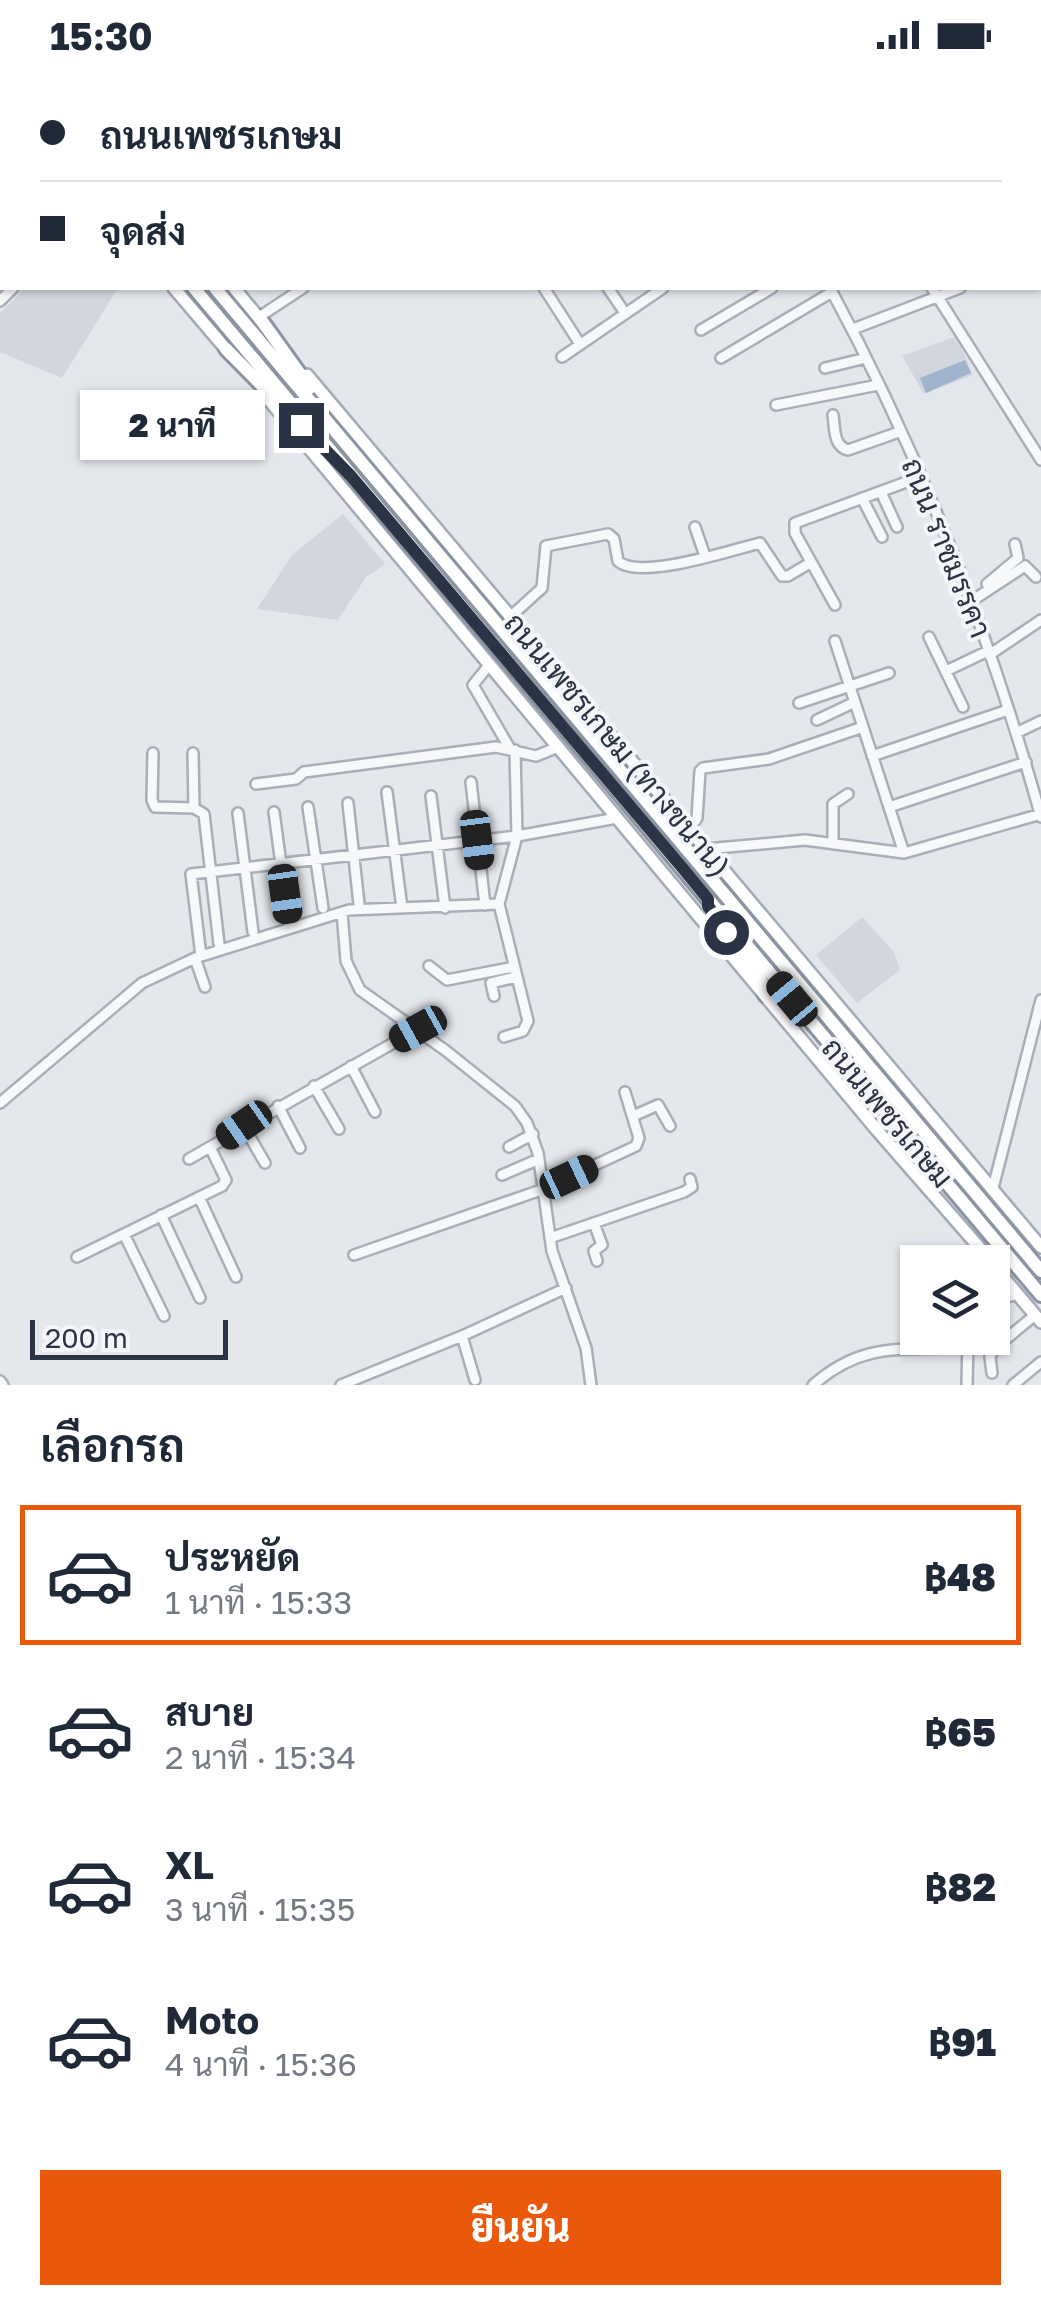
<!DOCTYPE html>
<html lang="th">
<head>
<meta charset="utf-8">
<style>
	:root { --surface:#fff; --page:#f6f6f7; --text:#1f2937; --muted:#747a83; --line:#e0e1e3; --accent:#ea580c }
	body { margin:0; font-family:"Golos Text",Sarabun,sans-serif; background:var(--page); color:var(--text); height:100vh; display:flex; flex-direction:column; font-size:38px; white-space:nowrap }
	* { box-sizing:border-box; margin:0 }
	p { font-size:32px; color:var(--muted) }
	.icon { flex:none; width:55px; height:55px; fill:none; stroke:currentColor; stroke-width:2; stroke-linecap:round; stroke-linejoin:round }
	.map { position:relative; height:1315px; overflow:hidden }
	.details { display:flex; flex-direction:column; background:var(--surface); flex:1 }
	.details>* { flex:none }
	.guide { position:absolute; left:0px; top:0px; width:1042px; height:220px; box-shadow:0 2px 8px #0004; display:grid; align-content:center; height:220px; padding:0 40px; background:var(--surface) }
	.controls { position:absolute; left:900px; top:1175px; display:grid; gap:20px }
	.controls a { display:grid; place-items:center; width:110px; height:110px; border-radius:0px; background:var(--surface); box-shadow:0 2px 8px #0004; font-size:50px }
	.scale { position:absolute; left:30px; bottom:25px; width:198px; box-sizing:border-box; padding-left:10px; border:5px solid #2b3445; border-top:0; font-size:28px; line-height:35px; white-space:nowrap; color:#2b3445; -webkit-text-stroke:8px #f4f6f9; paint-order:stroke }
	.end { position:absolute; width:45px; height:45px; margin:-22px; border:12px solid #2b3445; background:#fff; box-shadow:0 0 0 5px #fff }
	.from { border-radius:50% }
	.bubble { position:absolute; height:70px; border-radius:0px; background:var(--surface); box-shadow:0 2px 8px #0004; font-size:32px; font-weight:800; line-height:70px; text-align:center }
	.car { position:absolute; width:30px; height:60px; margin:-30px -15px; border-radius:12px; box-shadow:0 0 8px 2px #0007; background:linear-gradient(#222 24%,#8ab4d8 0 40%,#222 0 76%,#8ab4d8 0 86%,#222 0) }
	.guide b { display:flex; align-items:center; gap:35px; height:95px; font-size:38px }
	.guide b+b { border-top:2px solid var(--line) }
	.guide i { width:25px; height:25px; background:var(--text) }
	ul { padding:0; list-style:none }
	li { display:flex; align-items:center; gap:30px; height:140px; margin:0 20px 15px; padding:0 20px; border:5px solid transparent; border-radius:0px }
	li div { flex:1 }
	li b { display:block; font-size:38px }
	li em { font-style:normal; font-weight:800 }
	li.active { border-color:var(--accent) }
	li>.icon { width:90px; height:90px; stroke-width:1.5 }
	h2 { padding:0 40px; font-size:45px; line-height:120px }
	.action { display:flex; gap:20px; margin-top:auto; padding:20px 40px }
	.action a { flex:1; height:115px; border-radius:0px; background:var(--accent); color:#fff; font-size:40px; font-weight:800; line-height:115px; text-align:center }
	.status { display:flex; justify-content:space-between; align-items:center; height:70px; padding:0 50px; background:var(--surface); direction:ltr }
	.status svg { height:28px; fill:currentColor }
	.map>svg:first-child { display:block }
	.built { fill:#d2d6de }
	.water { fill:#9fb4cc }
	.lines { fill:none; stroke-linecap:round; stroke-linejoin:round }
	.minor-casing { stroke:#a9aeb7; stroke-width:14 }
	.major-casing { stroke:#a3abb8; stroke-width:16 }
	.highway-casing { stroke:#8b94a3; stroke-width:18 }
	.minor { stroke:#f7f8fa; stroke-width:9 }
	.major { stroke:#fff; stroke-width:11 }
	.highway { stroke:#fff; stroke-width:12 }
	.route { stroke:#2b3445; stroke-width:12 }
	.labels { text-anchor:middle; stroke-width:8; stroke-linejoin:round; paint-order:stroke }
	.street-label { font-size:30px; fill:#2b3445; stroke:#f4f6f9 }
</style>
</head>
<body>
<div class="status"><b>15:30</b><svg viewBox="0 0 49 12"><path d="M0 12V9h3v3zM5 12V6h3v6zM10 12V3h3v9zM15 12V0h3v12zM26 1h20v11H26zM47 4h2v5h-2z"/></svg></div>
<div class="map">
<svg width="1041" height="1315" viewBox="0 0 1041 1315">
	<rect width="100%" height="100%" fill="#e4e7ec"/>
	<path class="built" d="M 25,218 L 118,218 L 62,308 L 0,282 L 0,243 Z
		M 957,266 L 973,305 L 924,324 L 902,286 Z
		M 343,444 L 385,494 L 366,507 L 338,550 L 257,539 L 292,485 Z
		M 862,847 L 894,882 L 900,900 L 857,933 L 816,885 Z"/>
	<path class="water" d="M 965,290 L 971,303 L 926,323 L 920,308 Z"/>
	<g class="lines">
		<defs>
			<path id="minor" d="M 219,0 L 220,2
				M 398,0 L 399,2
				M 611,0 L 613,2
				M 768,0 L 769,2
				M 962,0 L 963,2
				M 1028,0 L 1030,2
				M 88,2 L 92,0
				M 262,2 L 265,0
				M 351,2 L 353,0
				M 678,2 L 685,0
				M 866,2 L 872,0
				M 1005,2 L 1009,0
				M 1040,16 L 1041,18
				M 1040,80 L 1041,80
				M 1040,181 L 1041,180
				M 544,218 L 580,274
				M 608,218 L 625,243
				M 830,218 C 920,384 990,565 1041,747
				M 932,218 L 1041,390
				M 0,231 L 13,218
				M 259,247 L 303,218
				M 853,259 L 960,218
				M 701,260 L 772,218
				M 562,287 L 663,218
				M 721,288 L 832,222
				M 825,298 L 866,288
				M 776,335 L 878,315
				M 833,345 C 835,358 833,376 848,380 L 899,362
				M 881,422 L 897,457
				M 862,428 L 882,467
				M 695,457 L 705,486
				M 987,514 L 1018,488 L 1015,474
				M 970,532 L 1025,496 L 1036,507
				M 835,535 L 795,463 L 795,453 L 920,407
				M 509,548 L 542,518 L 546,476 L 608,464 L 614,469 L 618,491 C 639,511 731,480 760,473 L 782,506 L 788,506 L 810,493
				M 929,567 L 963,637
				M 835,571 L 904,783
				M 989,585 L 1041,550
				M 489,595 L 473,615 L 509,677
				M 946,601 L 988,581
				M 799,633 L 889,603
				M 817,650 L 855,632
				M 1016,663 L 1041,651
				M 153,683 L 152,730 L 155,737 L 194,738 L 204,744 L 219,874
				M 193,683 L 194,738
				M 872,686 L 1008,640
				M 471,712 L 485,835
				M 256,714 L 296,709 L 304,702 L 496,677 L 536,686 L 558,677
				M 387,722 L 402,838
				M 431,726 L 445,838
				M 348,733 L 359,834
				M 308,737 L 323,838
				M 889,737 L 1026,692
				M 274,742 L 289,854
				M 238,743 L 253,862
				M 689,759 L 697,748 L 700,701 L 703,698 L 769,689 L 863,657
				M 833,774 L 833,734 L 848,724
				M 706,779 L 805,770 L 904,783 L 1041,744
				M 499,834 L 528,951 L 523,961 L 504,967
				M 342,842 L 346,891 L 360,920 L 445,980 L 515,1036 L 527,1053 L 538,1083 L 552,1181 L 586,1278 L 591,1315
				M 201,886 L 191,804 L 517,766 L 617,748
				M 195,888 L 205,917
				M 429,896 L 447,910 L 514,897
				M 494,926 L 491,913 L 516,907
				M 351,996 L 375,1042
				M 314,1016 L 339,1059
				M 0,1033 L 142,913 L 195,888 L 349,840 L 499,834 L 517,766 L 515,680
				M 278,1036 L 300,1078
				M 633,1046 L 658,1035 L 670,1056
				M 243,1055 L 265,1093
				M 509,1077 L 533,1064
				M 189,1089 L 210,1077
				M 502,1105 L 539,1089
				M 993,1118 L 1041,930
				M 199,1127 L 236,1207
				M 161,1145 L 200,1228
				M 594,1153 L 602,1175 L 594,1181 L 597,1191
				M 124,1164 L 164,1246
				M 550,1168 L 684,1122 L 692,1117 L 690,1109
				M 354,1185 L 541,1120 L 636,1076 L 639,1068 L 625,1022
				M 77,1187 L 222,1116 L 226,1110 L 210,1077 L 418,959
				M 992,1231 L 1018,1224
				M 462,1266 L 475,1310
				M 992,1303 L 990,1287 L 994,1279 L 1035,1245
				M 0,1311 L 3,1315
				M 341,1315 L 462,1266 L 566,1218
				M 813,1315 C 856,1277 890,1279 945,1278 L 955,1276 L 967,1268
				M 967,1315 L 968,1268
				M 1013,1315 L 1041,1292"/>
			<path id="major" d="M 51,0 L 53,2
				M 0,3 L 2,7
				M 174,218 L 231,285
				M 234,218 L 263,253
				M 307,305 L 1041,1177
				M 269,330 L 876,1059 L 992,1192
				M 992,1194 L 1041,1252"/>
			<path id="highway" d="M 12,0 L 14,2
				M 32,0 L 34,2
				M 194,218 L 1041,1225
				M 215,218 L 1041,1201
				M 259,247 L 310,318
				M 226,279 L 286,340
				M 731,868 L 763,914 L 765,925"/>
		</defs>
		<use href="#minor" class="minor-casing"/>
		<use href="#major" class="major-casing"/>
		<use href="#highway" class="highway-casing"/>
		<use href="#minor" class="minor"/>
		<use href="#major" class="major"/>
		<use href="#highway" class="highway"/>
	</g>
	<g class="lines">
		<path class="route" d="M 301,355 L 351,406 L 685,801 L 708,829 L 708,836 L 726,862"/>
	</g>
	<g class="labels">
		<g class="street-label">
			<text transform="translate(946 478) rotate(68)" y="10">ถนน ราชมรรคา</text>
			<text transform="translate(617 675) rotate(50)" y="10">ถนนเพชรเกษม (ทางขนาน)</text>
			<text transform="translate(887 1043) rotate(50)" y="10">ถนนเพชรเกษม</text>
		</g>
	</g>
</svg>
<div class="controls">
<a><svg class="icon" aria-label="layers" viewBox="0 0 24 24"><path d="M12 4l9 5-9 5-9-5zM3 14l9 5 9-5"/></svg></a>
</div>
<div class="scale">200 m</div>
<i class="end from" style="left:726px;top:862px"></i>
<i class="end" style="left:301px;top:355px"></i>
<div class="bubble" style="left:80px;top:320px;width:185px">2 นาที</div>
<i class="car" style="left:477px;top:770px;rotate:173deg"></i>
<i class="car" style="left:285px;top:824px;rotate:172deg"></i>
<i class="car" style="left:792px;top:929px;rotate:320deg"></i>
<i class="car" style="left:418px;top:959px;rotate:241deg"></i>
<i class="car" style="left:244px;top:1055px;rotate:235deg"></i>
<i class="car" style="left:569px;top:1107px;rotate:65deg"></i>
<div class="guide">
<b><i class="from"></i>ถนนเพชรเกษม</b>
<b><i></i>จุดส่ง</b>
</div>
</div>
<section class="details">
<h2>เลือกรถ</h2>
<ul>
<li class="active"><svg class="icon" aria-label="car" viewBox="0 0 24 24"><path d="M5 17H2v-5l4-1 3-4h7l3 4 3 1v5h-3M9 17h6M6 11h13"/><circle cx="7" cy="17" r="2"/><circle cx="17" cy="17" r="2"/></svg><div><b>ประหยัด</b><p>1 นาที · 15:33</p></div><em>฿48</em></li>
<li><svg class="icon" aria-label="car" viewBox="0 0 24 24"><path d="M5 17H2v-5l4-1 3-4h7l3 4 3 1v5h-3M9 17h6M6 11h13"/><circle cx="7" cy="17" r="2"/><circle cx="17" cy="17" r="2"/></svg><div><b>สบาย</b><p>2 นาที · 15:34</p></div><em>฿65</em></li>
<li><svg class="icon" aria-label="car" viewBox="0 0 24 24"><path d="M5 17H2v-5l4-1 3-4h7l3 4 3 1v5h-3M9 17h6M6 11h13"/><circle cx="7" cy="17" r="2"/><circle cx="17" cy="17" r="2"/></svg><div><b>XL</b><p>3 นาที · 15:35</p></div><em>฿82</em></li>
<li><svg class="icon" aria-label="car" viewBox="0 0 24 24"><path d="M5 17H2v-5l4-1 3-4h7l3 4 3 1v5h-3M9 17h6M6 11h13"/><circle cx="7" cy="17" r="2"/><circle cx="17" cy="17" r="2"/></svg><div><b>Moto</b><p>4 นาที · 15:36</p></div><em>฿91</em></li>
</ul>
<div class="action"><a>ยืนยัน</a></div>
</section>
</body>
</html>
